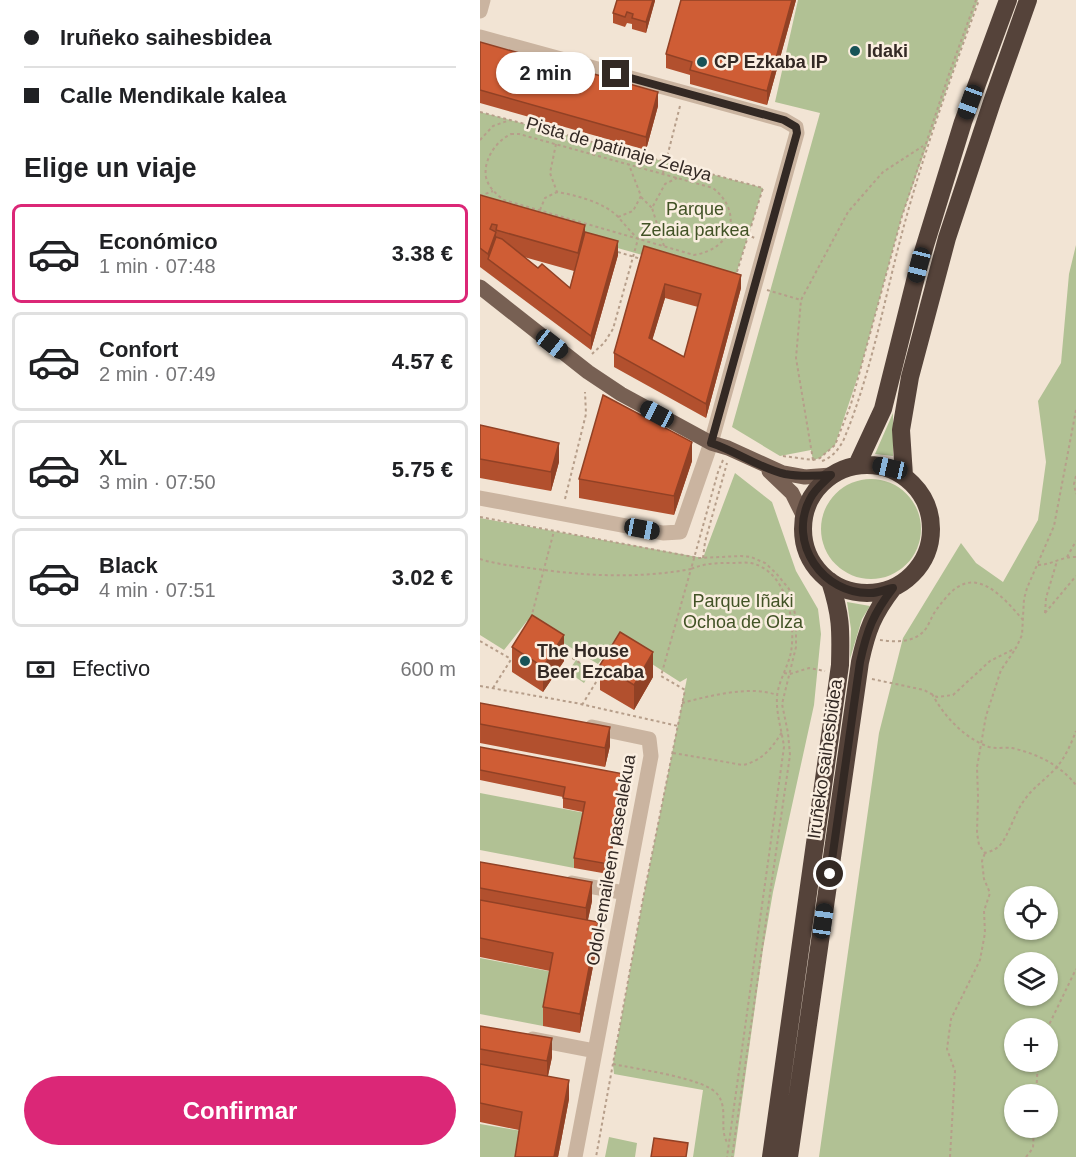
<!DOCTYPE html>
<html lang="es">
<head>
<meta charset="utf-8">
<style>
	:root { --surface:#fff; --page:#f2f2f2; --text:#202124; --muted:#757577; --line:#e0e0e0; --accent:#db2777 }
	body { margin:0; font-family:Helvetica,sans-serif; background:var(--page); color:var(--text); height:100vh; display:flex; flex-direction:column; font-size:22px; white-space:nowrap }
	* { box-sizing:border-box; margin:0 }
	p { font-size:20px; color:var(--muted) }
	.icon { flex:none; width:33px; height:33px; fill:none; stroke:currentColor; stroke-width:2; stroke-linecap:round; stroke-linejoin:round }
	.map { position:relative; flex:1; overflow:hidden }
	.side { display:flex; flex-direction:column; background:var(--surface); width:480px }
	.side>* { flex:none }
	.top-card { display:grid; align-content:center; height:132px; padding:0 24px; background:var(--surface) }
	.fabs { position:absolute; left:524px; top:886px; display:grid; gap:12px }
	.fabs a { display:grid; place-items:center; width:54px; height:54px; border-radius:50%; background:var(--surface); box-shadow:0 2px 4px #0004; font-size:30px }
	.end { position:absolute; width:27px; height:27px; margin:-14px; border:8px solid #332924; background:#fff; box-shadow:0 0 0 3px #fff }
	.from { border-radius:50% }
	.bubble { position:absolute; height:42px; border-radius:21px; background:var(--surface); box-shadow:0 2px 4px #0004; font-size:20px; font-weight:700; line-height:42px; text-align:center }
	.car { position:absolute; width:18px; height:36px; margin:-18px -9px; border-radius:8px; box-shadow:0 0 4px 2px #0007; background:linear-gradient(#222 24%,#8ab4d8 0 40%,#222 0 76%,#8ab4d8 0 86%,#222 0) }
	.top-card b { display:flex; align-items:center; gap:21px; height:57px; font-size:22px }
	.top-card b+b { border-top:2px solid var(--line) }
	.top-card i { width:15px; height:15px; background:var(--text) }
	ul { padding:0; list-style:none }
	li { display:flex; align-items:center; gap:18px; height:99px; margin:0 12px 9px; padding:0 12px; border:3px solid var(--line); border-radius:9px }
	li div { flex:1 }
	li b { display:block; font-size:22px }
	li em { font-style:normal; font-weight:700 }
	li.selected { border-color:var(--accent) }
	li>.icon { width:54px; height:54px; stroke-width:1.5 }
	h2 { padding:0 24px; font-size:27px; line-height:72px }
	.pay { display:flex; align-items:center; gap:15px; height:66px; padding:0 24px; font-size:22px }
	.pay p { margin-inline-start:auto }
	.button { display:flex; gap:12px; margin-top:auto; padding:12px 24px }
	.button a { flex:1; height:69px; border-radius:36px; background:var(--accent); color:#fff; font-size:24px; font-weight:700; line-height:69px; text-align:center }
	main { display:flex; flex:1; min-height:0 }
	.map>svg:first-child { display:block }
	.green { fill:#b1c194; fill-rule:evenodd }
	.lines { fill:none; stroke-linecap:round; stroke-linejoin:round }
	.path { stroke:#b69e8a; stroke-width:2; stroke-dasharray:3 3; stroke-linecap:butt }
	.minor { stroke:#cab4a0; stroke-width:15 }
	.major { stroke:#776053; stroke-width:15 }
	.highway { stroke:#55433a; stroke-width:18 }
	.wall { fill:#b2502e; fill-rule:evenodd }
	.shaded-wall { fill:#914125 }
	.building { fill:#cf5d35; stroke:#914125; stroke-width:1.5; fill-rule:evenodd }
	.route { stroke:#332924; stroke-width:8 }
	.poi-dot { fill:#175257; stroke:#faeee0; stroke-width:2 }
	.labels { text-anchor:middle; stroke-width:5; stroke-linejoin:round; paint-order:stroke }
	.poi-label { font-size:18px; font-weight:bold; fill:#332924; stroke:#faeee0; text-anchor:start }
	.street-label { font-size:18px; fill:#332924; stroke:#faeee0 }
	.park-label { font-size:18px; fill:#425326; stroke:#faeee0 }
</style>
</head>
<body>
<main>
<section class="side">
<div class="top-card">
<b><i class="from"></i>Iruñeko saihesbidea</b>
<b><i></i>Calle Mendikale kalea</b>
</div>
<h2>Elige un viaje</h2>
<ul>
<li class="selected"><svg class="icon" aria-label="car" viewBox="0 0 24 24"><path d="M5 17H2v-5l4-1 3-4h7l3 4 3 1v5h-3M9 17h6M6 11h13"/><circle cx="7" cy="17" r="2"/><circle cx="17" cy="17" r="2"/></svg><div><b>Económico</b><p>1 min · 07:48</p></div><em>3.38 €</em></li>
<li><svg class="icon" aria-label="car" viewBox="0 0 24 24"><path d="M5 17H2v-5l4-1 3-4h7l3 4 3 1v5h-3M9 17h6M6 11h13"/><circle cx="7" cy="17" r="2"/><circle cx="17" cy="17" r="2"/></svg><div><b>Confort</b><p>2 min · 07:49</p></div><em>4.57 €</em></li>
<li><svg class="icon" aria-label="car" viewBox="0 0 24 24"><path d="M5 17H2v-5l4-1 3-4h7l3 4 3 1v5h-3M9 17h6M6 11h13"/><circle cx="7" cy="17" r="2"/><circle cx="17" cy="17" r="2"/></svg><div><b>XL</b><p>3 min · 07:50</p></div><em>5.75 €</em></li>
<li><svg class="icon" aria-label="car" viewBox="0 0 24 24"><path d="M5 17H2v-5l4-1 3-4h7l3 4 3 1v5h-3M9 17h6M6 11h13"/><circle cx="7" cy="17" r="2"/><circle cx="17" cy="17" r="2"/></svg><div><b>Black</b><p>4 min · 07:51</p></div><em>3.02 €</em></li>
</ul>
<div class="pay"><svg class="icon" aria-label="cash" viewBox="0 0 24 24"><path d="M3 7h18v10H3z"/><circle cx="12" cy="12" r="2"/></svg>Efectivo<p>600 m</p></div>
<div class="button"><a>Confirmar</a></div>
</section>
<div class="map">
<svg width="596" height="1157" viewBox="0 0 596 1157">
	<rect width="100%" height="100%" fill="#f2e4d4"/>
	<path class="green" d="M 318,0 L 498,0 L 422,216 L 381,367 L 355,445 L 340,458 L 333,460 L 331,450 L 300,456 L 252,427 L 340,113 L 295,102 Z
		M 0,112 L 283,188 L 254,281 L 0,209 Z
		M 596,245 L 596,1157 L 339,1157 L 399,733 L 423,638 L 481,543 L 496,563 L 523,582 L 558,520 L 566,462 L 558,401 L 581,363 L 589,274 ZM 534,897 L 567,897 L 567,930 L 534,930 ZM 534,963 L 567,963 L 567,996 L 534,996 ZM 534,1029 L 567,1029 L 567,1062 L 534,1062 ZM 534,1095 L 567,1095 L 567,1128 L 534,1128 Z
		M 413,413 L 413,456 L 395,454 Z
		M 255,473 L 292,502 L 316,571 L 338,609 L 341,634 L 334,705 L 293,892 L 283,949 L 254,1157 L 213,1157 L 223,1090 L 134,1074 L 133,1064 L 162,904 L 207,678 L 200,682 L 136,641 L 118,664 L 47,621 L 24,650 L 0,635 L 0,518 L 223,558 Z
		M341 529a50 50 0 1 1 100 0a50 50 0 1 1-100 0Z
		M 367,602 L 390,606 L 382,619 L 370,659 L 371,629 Z
		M 96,660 L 112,670 L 104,683 L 88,672 Z
		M 0,793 L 105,813 L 94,868 L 0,850 Z
		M 0,958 L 73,972 L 63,1026 L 0,1014 Z
		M 0,1124 L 42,1131 L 37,1157 L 0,1157 Z
		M 129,1137 L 157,1143 L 155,1157 L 125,1157 Z"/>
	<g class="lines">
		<path class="path" d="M 0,112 L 30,120
			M 31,134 L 39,134 L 233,188 C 264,213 252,249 214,255 L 24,200 C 16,194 8,187 6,177 C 3,160 16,141 31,134 Z
			M 0,140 L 13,126 L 30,120 L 283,188 L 256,275
			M 76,144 L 70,173 L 77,192 C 96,195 126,203 139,218 C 145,225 151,232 158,239 L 133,329 L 124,343 L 112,354
			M 183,173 L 200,106
			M 0,196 L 13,191
			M 161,197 L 172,208
			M 60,210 L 65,198 L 77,192
			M 138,217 L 153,211 L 161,196 L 149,165
			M 249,228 L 275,238
			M 184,246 L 172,208 L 185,184 L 197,178
			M 138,252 L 161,259
			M 287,290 L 321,300
			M 303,456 L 333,460 L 340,458 L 355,445 L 371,404 L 422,216 L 469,74 L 496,0
			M 243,460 L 238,472 L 211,569 C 225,563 237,563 252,563 C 258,563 265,562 271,563 C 307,571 316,622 311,652 C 308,667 298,682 297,697 C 296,714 302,731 304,747 L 247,1157
			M 333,460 L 316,358 L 321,300 L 368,212 L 403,172 L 443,146
			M 342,461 C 353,457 359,449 364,439 C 391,374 404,301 422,233 C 443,154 471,77 499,0
			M 596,476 L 594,484 L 596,494
			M 85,499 L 106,414 L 105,392
			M 0,517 L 219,558 L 261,556 L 271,557 L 285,563 L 296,573 L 309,589 L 316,618 L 316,647 L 302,704 L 308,733 L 310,755 L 252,1157
			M 587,557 L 596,541
			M 223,558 L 225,542 L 247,463
			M 0,559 C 16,564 33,566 50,568 C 103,576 158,579 211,569 L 181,676 L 205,690 L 162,904 L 116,1157
			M 558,565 C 572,565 582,556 596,557
			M 565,613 L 566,598 L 577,561
			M 565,613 L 596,576
			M 51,618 L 74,531
			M 400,640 C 415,642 433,643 444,631 C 447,628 449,623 451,619 C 454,612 459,606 464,600 C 494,561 522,596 544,621
			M 0,641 L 31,659
			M 534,651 L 521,670 L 506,716 L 497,767 L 498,797 L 497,833 L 499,845 L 505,853 C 512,851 517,849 521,844 C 528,836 535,813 543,802 C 552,788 565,780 576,768 C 585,758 591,744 596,731
			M 82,652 L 120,675
			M 304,673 L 310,674 L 329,668 L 345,671
			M 392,679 L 444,690 L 457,697 L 473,695 L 510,661 L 536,648 L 542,635 L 544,599 L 547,588 L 574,526 L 596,410
			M 0,686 L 96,703 L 198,726
			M 13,688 L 32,658
			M 452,694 C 464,716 484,738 509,747 C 517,749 525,747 532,748 C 558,754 580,765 596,785
			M 202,703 C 229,696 270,685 297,695
			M 102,705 L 121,674
			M 193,753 L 263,765 C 282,761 292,748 302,732
			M 567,1029 L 596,969
			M 133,1064 C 155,1069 227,1078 238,1095 C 249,1111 238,1128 248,1144
			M 556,1095 L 558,1062
			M 470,1157 L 475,1071 L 467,1049 L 471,1019 L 500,960 L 505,933 L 504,911 L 510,893 L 504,879 L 502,861 L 505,853
			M 546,1157 L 553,1148 L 554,1128"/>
		<path class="minor" d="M 0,11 L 3,0
			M 0,37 L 304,120 L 316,127 L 317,133 L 231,443 L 200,532 L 183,533 L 0,498
			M 92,883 L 145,893
			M 53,1039 L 115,1051
			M 95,1157 L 171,756 L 169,739 L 112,727"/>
		<path class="major" d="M 0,287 L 108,372 L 141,394 L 231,443 L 248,448 L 303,473 L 325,477 L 351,475
			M 289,471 L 312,493 L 324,517"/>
		<path class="highway" d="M 377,465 L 403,409 L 439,265 L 483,122 L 528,0
			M323 529a64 64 0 1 1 128 0a64 64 0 1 1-128 0Z
			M 424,476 L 421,430 L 430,377 L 467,238 L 512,102 L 548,0
			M 291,1157 L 360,665 C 361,629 361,615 350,581
			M 309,1157 L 380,662 C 387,630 393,614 413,588"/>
	</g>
	<path class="wall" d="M 175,0 L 166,33 L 152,29 L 152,24 L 147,23 L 145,27 L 133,23 L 133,13 Z
		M 201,0 L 316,0 L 287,105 L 210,84 L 210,75 L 186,68 L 186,54 Z
		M 0,42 L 178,106 L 166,150 L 0,103 Z
		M 0,195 L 105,232 L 138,255 L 111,350 L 0,267 ZM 44,257 L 94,271 L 90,288 L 58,268 Z
		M 164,246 L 261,288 L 226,418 L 134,367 L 134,353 ZM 185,298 L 218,307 L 204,357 L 172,340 Z
		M 0,425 L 79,462 L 71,491 L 0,478 Z
		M 212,461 L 194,515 L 99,498 L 99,479 Z
		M 32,647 L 84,661 L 63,692 L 32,672 Z
		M 120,665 L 173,677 L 154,710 L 120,690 Z
		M 0,703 L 130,746 L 125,767 L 0,743 Z
		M 0,747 L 144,785 L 128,874 L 94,868 L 94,858 L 103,812 L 83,808 L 83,797 L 0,780 Z
		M 0,862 L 112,901 L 108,920 L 118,941 L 100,1033 L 63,1026 L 63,1007 L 70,971 L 0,957 Z
		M 0,1026 L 72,1057 L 68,1076 L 89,1099 L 78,1157 L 35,1157 L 39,1130 L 0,1122 Z"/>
	<path class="shaded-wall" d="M 173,0 L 175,0 L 175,1 L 166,33 L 166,22 Z
		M 312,0 L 316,0 L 287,105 L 287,91 Z
		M 178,92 L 178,106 L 166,150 L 166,137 Z
		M 105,225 L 105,244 L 98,272 L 98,253 Z
		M 16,232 L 16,251 L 8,259 L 8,273 L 8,254 Z
		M 138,241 L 138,255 L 111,350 L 111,336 Z
		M 261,275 L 261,288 L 226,418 L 226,404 Z
		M 185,284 L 185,298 L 169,351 L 169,338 Z
		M 212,442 L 212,461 L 194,515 L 194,496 Z
		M 79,443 L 79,462 L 71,491 L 71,472 Z
		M 84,635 L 84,661 L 63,692 L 63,667 Z
		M 173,652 L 173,677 L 154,710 L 154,685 Z
		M 130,727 L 130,746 L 125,767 L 125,748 Z
		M 144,774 L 144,785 L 128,874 L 128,864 Z
		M 112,882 L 112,901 L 106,928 L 106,908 Z
		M 118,922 L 118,941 L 100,1033 L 100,1014 Z
		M 72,1038 L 72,1057 L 67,1080 L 67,1061 Z
		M 89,1080 L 89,1099 L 78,1157 L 74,1157 Z"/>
	<path class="building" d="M 137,0 L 173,0 L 166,22 L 152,18 L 153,14 L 147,12 L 145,17 L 133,13 Z
		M 201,0 L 312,0 L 287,91 L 210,70 L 212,62 L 186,54 Z
		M 0,42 L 178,92 L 166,137 L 0,90 Z
		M 0,195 L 105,225 L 98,253 L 16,230 L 17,225 L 12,224 L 10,229 L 16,232 L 8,254 L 0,248 Z
		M 105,232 L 138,241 L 111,336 L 8,259 L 16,237 L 22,239 L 58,268 L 62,264 L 90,288 Z
		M 164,246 L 261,275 L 226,404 L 134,353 ZM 185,284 L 221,294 L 204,357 L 169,338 Z
		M 123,395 L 212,442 L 194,496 L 99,479 Z
		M 0,425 L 79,443 L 71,472 L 0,459 Z
		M 52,615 L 84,635 L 63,667 L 32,647 Z
		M 140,632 L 173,652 L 154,685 L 120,665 Z
		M 0,703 L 130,727 L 125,748 L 0,724 Z
		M 0,747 L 144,774 L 128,864 L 94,858 L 105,802 L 83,798 L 85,787 L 0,770 Z
		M 0,862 L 112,882 L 106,908 L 0,888 Z
		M 0,900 L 118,922 L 100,1014 L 63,1007 L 73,953 L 0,938 Z
		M 0,1026 L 72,1038 L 67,1061 L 0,1049 Z
		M 0,1064 L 89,1080 L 74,1157 L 35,1157 L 42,1112 L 0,1103 Z
		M 174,1138 L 208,1143 L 206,1157 L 171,1157 Z"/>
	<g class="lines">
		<path class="route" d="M 136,74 L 304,120 L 316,127 L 317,133 L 231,443 C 256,451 279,468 305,474 C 320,477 336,476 351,475 C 343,483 335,489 330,499 C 307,543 343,595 391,593 C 398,593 406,589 413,588 C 393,614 387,630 380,662 L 350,874"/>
	</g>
	<g class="poi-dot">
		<circle cx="375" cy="51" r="6"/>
		<circle cx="222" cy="62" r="6"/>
		<circle cx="45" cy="661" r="6"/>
	</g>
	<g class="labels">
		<g class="poi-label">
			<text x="387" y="57">Idaki</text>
			<text x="234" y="68">CP Ezkaba IP</text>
			<text x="57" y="657">The House<tspan x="57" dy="21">Beer Ezcaba</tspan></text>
		</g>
		<g class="street-label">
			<text transform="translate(139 149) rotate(16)" y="6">Pista de patinaje Zelaya</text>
			<text transform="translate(345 759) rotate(-82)" y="6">Iruñeko saihesbidea</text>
			<text transform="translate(131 860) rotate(-80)" y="6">Odol-emaileen pasealekua</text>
		</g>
		<g class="park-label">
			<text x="215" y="215">Parque<tspan x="215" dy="21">Zelaia parkea</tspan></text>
			<text x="263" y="607">Parque Iñaki<tspan x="263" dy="21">Ochoa de Olza</tspan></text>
		</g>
	</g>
</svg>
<div class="fabs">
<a><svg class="icon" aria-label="locate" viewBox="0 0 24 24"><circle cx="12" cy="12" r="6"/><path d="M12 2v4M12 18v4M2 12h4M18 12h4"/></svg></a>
<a><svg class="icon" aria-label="layers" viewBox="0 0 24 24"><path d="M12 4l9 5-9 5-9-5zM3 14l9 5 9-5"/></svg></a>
<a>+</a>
<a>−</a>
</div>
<i class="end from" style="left:350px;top:874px"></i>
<i class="end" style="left:136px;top:74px"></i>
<div class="bubble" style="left:16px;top:52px;width:99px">2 min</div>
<i class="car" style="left:490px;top:102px;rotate:200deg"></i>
<i class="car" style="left:439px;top:265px;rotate:194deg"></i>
<i class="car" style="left:72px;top:344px;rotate:128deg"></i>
<i class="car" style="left:177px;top:414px;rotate:298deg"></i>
<i class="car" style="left:410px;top:468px;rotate:283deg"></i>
<i class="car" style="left:162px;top:529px;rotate:101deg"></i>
<i class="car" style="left:343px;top:921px;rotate:8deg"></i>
</div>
</main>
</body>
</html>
